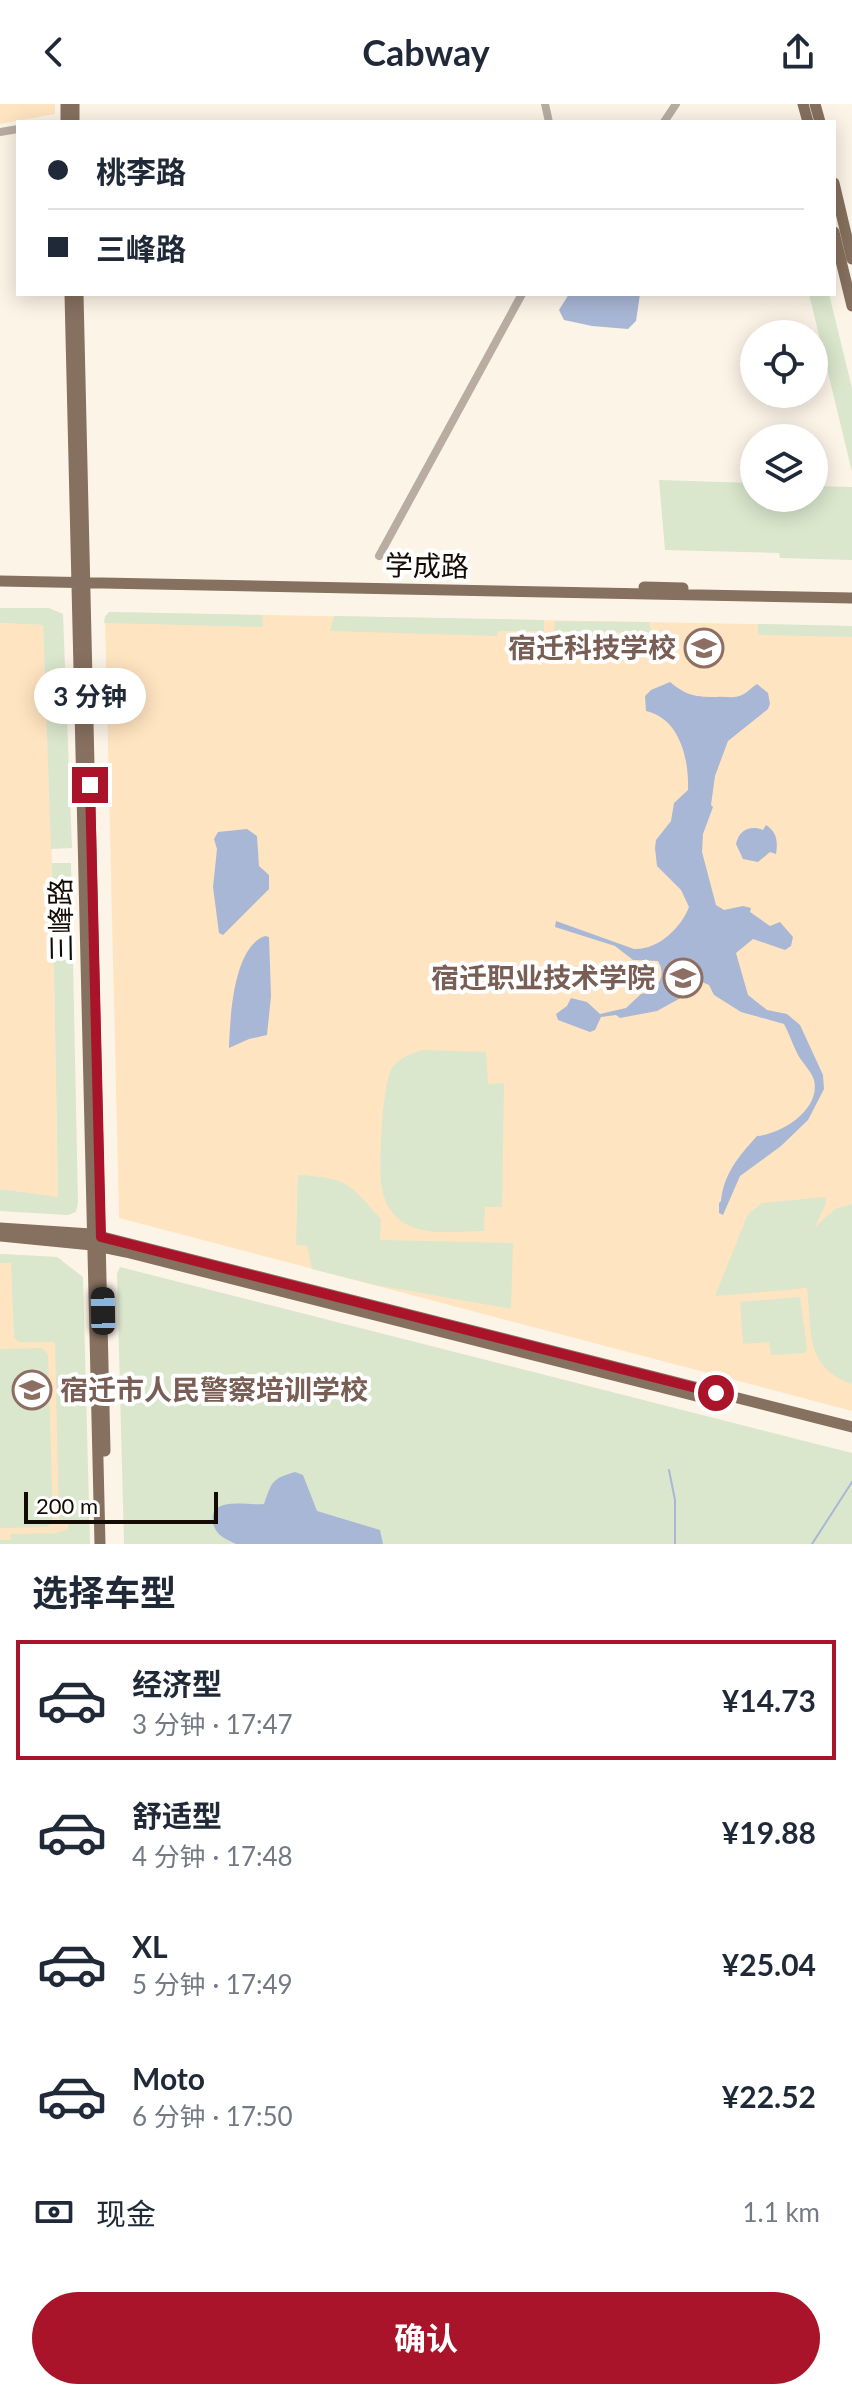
<!DOCTYPE html>
<html lang="zh">
<head>
<meta charset="utf-8">
<style>
	:root { --surface:#fff; --page:#f6f6f7; --text:#1f2937; --muted:#747a83; --line:#e0e1e3; --accent:#aa142a }
	body { margin:0; font-family:Lato,"Noto Sans SC",sans-serif; background:var(--page); color:var(--text); height:100vh; display:flex; flex-direction:column; font-size:30px; white-space:nowrap }
	* { box-sizing:border-box; margin:0 }
	p { font-size:26px; color:var(--muted) }
	.icon { flex:none; width:44px; height:44px; fill:none; stroke:currentColor; stroke-width:2; stroke-linecap:round; stroke-linejoin:round }
	.map { position:relative; height:1440px; overflow:hidden }
	.panel { display:flex; flex-direction:column; background:var(--surface); flex:1 }
	.panel>* { flex:none }
	.hud { position:absolute; left:16px; top:16px; width:820px; height:176px; border-radius:0px; box-shadow:0 4px 20px #0003; display:grid; align-content:center; height:176px; padding:0 32px; background:var(--surface) }
	.buttons { position:absolute; left:740px; top:216px; display:grid; gap:16px }
	.buttons a { display:grid; place-items:center; width:88px; height:88px; border-radius:50%; background:var(--surface); box-shadow:0 4px 20px #0003; font-size:40px }
	.scale { position:absolute; left:24px; bottom:20px; width:194px; box-sizing:border-box; padding-left:8px; border:4px solid #140c04; border-top:0; font-size:22px; line-height:28px; white-space:nowrap; color:#140c04; -webkit-text-stroke:6px #fff; paint-order:stroke }
	.end { position:absolute; width:36px; height:36px; margin:-18px; border:10px solid #aa142a; background:#fff; box-shadow:0 0 0 4px #fff }
	.from { border-radius:50% }
	.bubble { position:absolute; height:56px; border-radius:28px; background:var(--surface); box-shadow:0 4px 20px #0003; font-size:26px; font-weight:700; line-height:56px; text-align:center }
	.car { position:absolute; width:24px; height:48px; margin:-24px -12px; border-radius:10px; box-shadow:0 0 6px 2px #0007; background:linear-gradient(#222 24%,#8ab4d8 0 40%,#222 0 76%,#8ab4d8 0 86%,#222 0) }
	.hud b { display:flex; align-items:center; gap:28px; height:76px; font-size:30px }
	.hud b+b { border-top:2px solid var(--line) }
	.hud i { width:20px; height:20px; background:var(--text) }
	ul { padding:0; list-style:none }
	li { display:flex; align-items:center; gap:24px; height:120px; margin:0 16px 12px; padding:0 16px; border:4px solid transparent; border-radius:0px }
	li div { flex:1 }
	li b { display:block; font-size:30px }
	li em { font-style:normal; font-weight:700 }
	li.selected { border-color:var(--accent) }
	li>.icon { width:72px; height:72px; stroke-width:1.5 }
	h2 { padding:0 32px; font-size:36px; line-height:96px }
	.pay { display:flex; align-items:center; gap:20px; height:88px; padding:0 32px; font-size:30px }
	.pay p { margin-inline-start:auto }
	.action { display:flex; gap:16px; margin-top:auto; padding:16px 32px }
	.action a { flex:1; height:92px; border-radius:48px; background:var(--accent); color:#fff; font-size:32px; font-weight:700; line-height:92px; text-align:center }
	header { display:flex; justify-content:space-between; align-items:center; height:104px; padding:0 32px; background:var(--surface); font-size:36px; font-weight:700 }
	.map>svg:first-child { display:block }
	.built { fill:#ffe4c1 }
	.green { fill:#dae7cc }
	.water { fill:#a8b7d5 }
	.lines { fill:none; stroke-linecap:round; stroke-linejoin:round }
	.stream { stroke:#a8b7d5; stroke-width:2 }
	.minor { stroke:#b9aca3; stroke-width:8 }
	.major { stroke:#86705f; stroke-width:11 }
	.route { stroke:#aa142a; stroke-width:10 }
	.labels { text-anchor:middle; stroke-width:8; stroke-linejoin:round; paint-order:stroke }
	.street-label { font-size:28px; fill:#140c04; stroke:#fff }
	.education-label { font-size:28px; font-weight:bold; fill:#785e54; stroke:#fff; text-anchor:end }
</style>
</head>
<body>
<header><svg class="icon" aria-label="back" viewBox="0 0 24 24"><path d="M15 5l-7 7 7 7"/></svg>Cabway<svg class="icon" aria-label="share" viewBox="0 0 24 24"><path d="M12 15V3M7 8l5-5 5 5M5 13v7h14v-7"/></svg></header>
<div class="map">
<svg width="852" height="1440" viewBox="0 0 852 1440">
	<rect width="100%" height="100%" fill="#fdf4e8"/>
	<path class="built" d="M 0,0 L 55,0 L 55,10 L 0,20 Z
		M 109,508 L 852,522 L 852,1307 L 119,1114 L 105,513 Z
		M 0,519 L 43,521 L 52,759 L 58,1094 L 0,1085 Z
		M 0,1150 L 57,1153 L 62,1156 L 68,1440 L 0,1440 Z"/>
	<path class="green" d="M 809,190 L 829,190 L 852,284 L 852,368 Z
		M 659,376 L 754,379 L 754,394 L 814,394 L 814,382 L 852,383 L 852,456 L 780,454 L 779,449 L 665,446 Z
		M 0,504 L 49,504 L 63,510 L 72,744 L 51,745 L 43,521 L 0,519 Z
		M 109,508 L 262,511 L 263,523 L 104,519 L 105,513 Z
		M 334,512 L 544,516 L 544,527 L 498,527 L 497,532 L 330,527 Z
		M 555,517 L 649,518 L 652,529 L 554,527 Z
		M 758,520 L 852,522 L 852,533 L 758,531 Z
		M 684,535 L 723,535 L 724,548 L 714,561 L 698,563 L 685,554 Z
		M 52,759 L 71,759 L 78,1099 L 76,1108 L 68,1111 L 0,1107 L 0,1085 L 58,1093 Z
		M 423,946 L 486,948 L 488,980 L 504,979 L 502,1103 L 485,1103 L 484,1127 C 458,1127 423,1133 401,1117 C 389,1108 383,1094 381,1080 C 379,1060 382,980 392,964 C 398,954 412,949 423,946 Z
		M 298,1071 C 349,1074 348,1079 381,1115 L 380,1136 L 513,1139 L 511,1205 L 376,1181 L 312,1165 L 307,1142 L 296,1141 Z
		M 826,1093 L 826,1099 L 815,1123 L 835,1105 L 852,1100 L 852,1280 C 804,1263 812,1226 807,1184 L 715,1192 L 748,1110 L 762,1099 Z
		M 0,1150 L 57,1153 L 83,1173 L 90,1440 L 0,1440 L 0,1436 L 11,1436 L 11,1430 L 56,1429 L 68,1425 L 68,1416 L 59,1416 L 55,1238 L 19,1238 L 14,1234 L 11,1159 L 0,1159 Z
		M 120,1163 L 852,1349 L 852,1440 L 124,1440 L 117,1170 Z
		M 800,1193 L 807,1245 L 805,1249 L 771,1251 L 769,1238 L 743,1240 L 740,1198 Z
		M 42,1244 L 48,1250 L 53,1417 L 47,1423 L 0,1424 L 0,1245 Z"/>
	<path class="water" d="M 569,190 L 640,190 L 636,217 L 628,225 L 592,222 L 564,216 L 559,206 Z
		M 670,578 C 687,592 696,593 717,593 C 726,592 733,595 742,591 C 748,588 752,583 757,580 L 768,589 L 770,600 L 768,605 L 728,637 L 715,672 L 711,701 L 713,703 L 703,730 L 702,748 L 716,801 L 724,806 L 743,802 L 751,804 L 750,808 L 770,822 L 780,818 L 793,833 L 791,842 L 785,846 L 753,835 L 736,849 L 748,891 L 767,906 L 787,910 L 800,921 L 823,971 L 824,985 L 808,1016 L 781,1042 L 740,1072 L 723,1111 L 719,1109 L 719,1099 L 721,1097 C 724,1069 739,1052 757,1032 C 781,1030 821,1006 814,976 C 811,966 801,958 797,949 C 792,939 789,929 784,920 L 741,908 L 714,891 L 709,881 L 702,878 L 694,878 L 686,891 L 657,907 L 620,914 L 616,911 L 601,913 L 595,926 L 590,928 L 558,916 L 556,910 L 567,902 L 571,894 L 587,898 L 600,910 L 626,904 L 641,890 L 652,888 C 661,877 665,870 658,857 L 633,856 L 615,842 L 555,823 L 556,817 L 634,845 C 658,846 681,824 689,803 L 681,786 L 657,762 L 655,744 L 656,736 L 671,717 L 674,699 L 688,686 C 689,657 681,615 646,607 L 645,592 L 651,586 Z
		M 766,721 C 777,728 778,738 776,750 L 770,748 L 758,758 L 743,755 L 736,740 C 739,726 750,721 763,726 Z
		M 247,725 L 257,732 L 259,762 L 269,771 L 269,785 L 223,831 L 219,829 L 213,783 L 217,745 L 214,735 L 218,728 Z
		M 265,832 L 269,833 L 271,892 L 267,931 L 249,935 L 229,944 C 230,915 233,843 265,832 Z
		M 295,1368 L 303,1371 L 317,1407 L 380,1426 L 383,1440 L 236,1440 C 226,1435 216,1432 213,1419 C 208,1391 249,1402 264,1400 C 272,1378 271,1375 295,1368 Z"/>
	<g class="lines">
		<path class="stream" d="M 669,1366 L 675,1396 L 675,1440
			M 812,1440 L 852,1378"/>
		<path class="minor" d="M 545,0 L 549,18
			M 664,18 L 676,0
			M 0,28 L 18,25
			M 379,452 L 522,190"/>
		<path class="major" d="M 66,0 L 66,18
			M 74,0 L 74,18
			M 803,0 L 808,18
			M 815,0 L 820,18
			M 834,79 L 852,155
			M 834,128 L 852,202
			M 70,190 L 100,1440
			M 78,190 L 105,1347
			M 0,477 L 852,494
			M 644,483 L 683,484
			M 0,1124 L 91,1130 L 852,1323
			M 0,1132 L 92,1141 L 126,1148 L 708,1295"/>
	</g>
	<g class="lines">
		<path class="route" d="M 90,681 L 101,1133 L 716,1289"/>
	</g>
	<defs>
		<symbol id="university-ring" viewBox="-11 -11 22 22"><circle r="9.5" fill="#fff" stroke="#8d6e63" stroke-width="1.5"/><path d="M0-5L7-2L0 1L-7-2ZM-4 1L0 2.5L4 1V4Q0 6-4 4Z" fill="#8d6e63"/></symbol>
		<symbol id="school-ring" viewBox="-11 -11 22 22"><circle r="9.5" fill="#fff" stroke="#8d6e63" stroke-width="1.5"/><path d="M0-5L7-2L0 1L-7-2ZM-4 1L0 2.5L4 1V4Q0 6-4 4Z" fill="#8d6e63"/></symbol>
	</defs>
	<g fill-rule="evenodd">
		<use href="#university-ring" x="682" y="522" width="44" height="44"/>
		<use href="#university-ring" x="661" y="852" width="44" height="44"/>
		<use href="#school-ring" x="10" y="1264" width="44" height="44"/>
	</g>
	<g class="labels">
		<g class="street-label">
			<text transform="translate(427 462) rotate(1)" y="10">学成路</text>
			<text transform="translate(61 816) rotate(-91)" y="10">三峰路</text>
		</g>
		<g class="education-label">
			<text x="676" y="554">宿迁科技学校</text>
			<text x="655" y="884">宿迁职业技术学院</text>
			<text x="60" y="1296" text-anchor="start">宿迁市人民警察培训学校</text>
		</g>
	</g>
</svg>
<div class="buttons">
<a><svg class="icon" aria-label="locate" viewBox="0 0 24 24"><circle cx="12" cy="12" r="6"/><path d="M12 2v4M12 18v4M2 12h4M18 12h4"/></svg></a>
<a><svg class="icon" aria-label="layers" viewBox="0 0 24 24"><path d="M12 4l9 5-9 5-9-5zM3 14l9 5 9-5"/></svg></a>
</div>
<div class="scale">200 m</div>
<i class="end from" style="left:716px;top:1289px"></i>
<i class="end" style="left:90px;top:681px"></i>
<div class="bubble" style="left:34px;top:564px;width:112px">3 分钟</div>
<i class="car" style="left:103px;top:1207px;rotate:359deg"></i>
<div class="hud">
<b><i class="from"></i>桃李路</b>
<b><i></i>三峰路</b>
</div>
</div>
<section class="panel">
<h2>选择车型</h2>
<ul>
<li class="selected"><svg class="icon" aria-label="car" viewBox="0 0 24 24"><path d="M5 17H2v-5l4-1 3-4h7l3 4 3 1v5h-3M9 17h6M6 11h13"/><circle cx="7" cy="17" r="2"/><circle cx="17" cy="17" r="2"/></svg><div><b>经济型</b><p>3 分钟 · 17:47</p></div><em>¥14.73</em></li>
<li><svg class="icon" aria-label="car" viewBox="0 0 24 24"><path d="M5 17H2v-5l4-1 3-4h7l3 4 3 1v5h-3M9 17h6M6 11h13"/><circle cx="7" cy="17" r="2"/><circle cx="17" cy="17" r="2"/></svg><div><b>舒适型</b><p>4 分钟 · 17:48</p></div><em>¥19.88</em></li>
<li><svg class="icon" aria-label="car" viewBox="0 0 24 24"><path d="M5 17H2v-5l4-1 3-4h7l3 4 3 1v5h-3M9 17h6M6 11h13"/><circle cx="7" cy="17" r="2"/><circle cx="17" cy="17" r="2"/></svg><div><b>XL</b><p>5 分钟 · 17:49</p></div><em>¥25.04</em></li>
<li><svg class="icon" aria-label="car" viewBox="0 0 24 24"><path d="M5 17H2v-5l4-1 3-4h7l3 4 3 1v5h-3M9 17h6M6 11h13"/><circle cx="7" cy="17" r="2"/><circle cx="17" cy="17" r="2"/></svg><div><b>Moto</b><p>6 分钟 · 17:50</p></div><em>¥22.52</em></li>
</ul>
<div class="pay"><svg class="icon" aria-label="cash" viewBox="0 0 24 24"><path d="M3 7h18v10H3z"/><circle cx="12" cy="12" r="2"/></svg>现金<p>1.1 km</p></div>
<div class="action"><a>确认</a></div>
</section>
</body>
</html>
